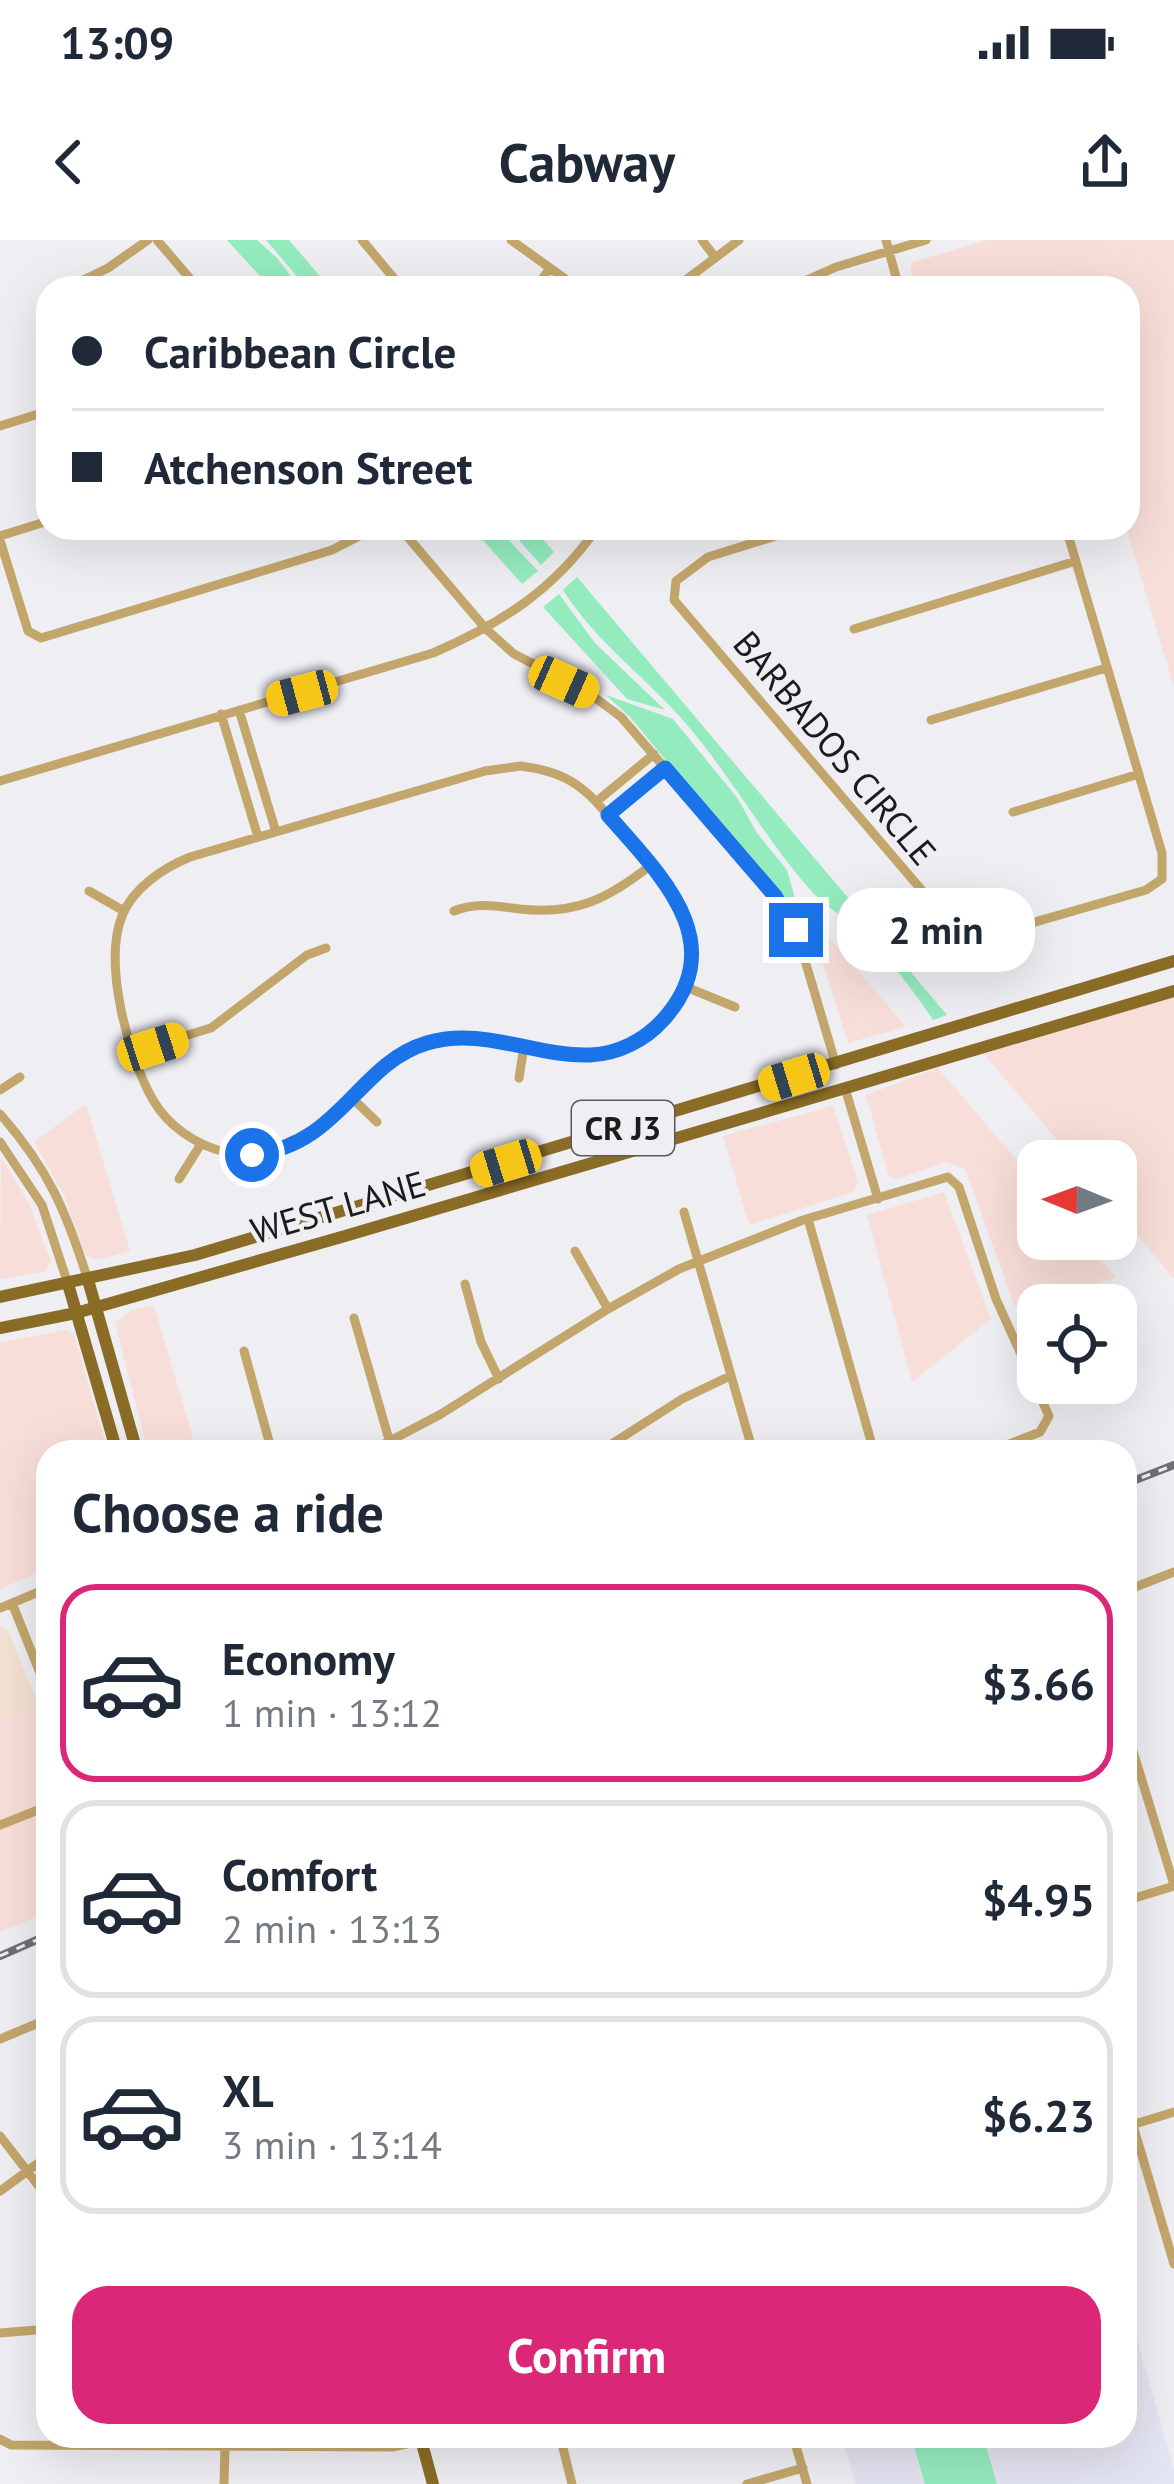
<!DOCTYPE html>
<html lang="en">
<head>
<meta charset="utf-8">
<style>
	:root { --surface:#fff; --page:#f6f6f7; --text:#1f2937; --muted:#747a83; --line:#e0e1e3; --accent:#db2777 }
	body { margin:0; font-family:"PT Sans",sans-serif; background:var(--page); color:var(--text); height:100vh; display:flex; flex-direction:column; font-size:45px; white-space:nowrap }
	* { box-sizing:border-box; margin:0 }
	p { font-size:39px; color:var(--muted) }
	.icon { flex:none; width:66px; height:66px; fill:none; stroke:currentColor; stroke-width:2; stroke-linecap:round; stroke-linejoin:round }
	.map { position:relative; flex:1; overflow:hidden }
	.side { position:absolute; left:36px; top:1200px; width:1101px; height:1008px; display:flex; flex-direction:column; background:var(--surface); border-radius:36px; box-shadow:0 12px 48px #0002 }
	.side>* { flex:none }
	.guide { position:absolute; left:36px; top:36px; width:1104px; height:264px; border-radius:36px; box-shadow:0 12px 48px #0002; display:grid; align-content:center; height:264px; padding:0 36px; background:var(--surface) }
	.needle { width:78px; rotate:271deg }
	.tools { position:absolute; left:1017px; top:900px; display:grid; gap:24px }
	.tools a { display:grid; place-items:center; width:120px; height:120px; border-radius:24px; background:var(--surface); box-shadow:0 12px 48px #0002; font-size:60px }
	.end { position:absolute; width:54px; height:54px; margin:-27px; border:15px solid #1a73e8; background:#fff; box-shadow:0 0 0 6px #fff }
	.from { border-radius:50% }
	.bubble { position:absolute; height:84px; border-radius:36px; background:var(--surface); box-shadow:0 12px 48px #0002; font-size:39px; font-weight:600; line-height:84px; text-align:center }
	.car { position:absolute; width:36px; height:72px; margin:-36px -18px; border-radius:15px; box-shadow:0 0 9px 3px #0007; background:linear-gradient(#f5c518 24%,#345 0 40%,#f5c518 0 76%,#345 0 86%,#f5c518 0) }
	.guide b { display:flex; align-items:center; gap:42px; height:114px; font-size:45px }
	.guide b+b { border-top:3px solid var(--line) }
	.guide i { width:30px; height:30px; background:var(--text) }
	ul { padding:0; list-style:none }
	li { display:flex; align-items:center; gap:36px; height:198px; margin:0 24px 18px; padding:0 12px; border:6px solid var(--line); border-radius:36px }
	li div { flex:1 }
	li b { display:block; font-size:45px }
	li em { font-style:normal; font-weight:600 }
	li.on { border-color:var(--accent) }
	li>.icon { width:108px; height:108px; stroke-width:1.5 }
	h2 { padding:0 36px; font-size:54px; line-height:144px }
	.cta { display:flex; gap:24px; margin-top:auto; padding:24px 36px }
	.cta a { flex:1; height:138px; border-radius:36px; background:var(--accent); color:#fff; font-size:48px; font-weight:600; line-height:138px; text-align:center }
	.status { display:flex; justify-content:space-between; align-items:center; height:84px; padding:0 60px; background:var(--surface); direction:ltr }
	.status svg { height:33px; fill:currentColor }
	header { display:flex; justify-content:space-between; align-items:center; height:156px; padding:0 36px; background:var(--surface); font-size:54px; font-weight:600 }
	.map>svg:first-child { display:block }
	.commercial { fill:#f8ded9 }
	.industrial { fill:#f4e1d1 }
	.built { fill:#e3e4f1 }
	.green { fill:#94ecbe }
	.lines { fill:none; stroke-linecap:round; stroke-linejoin:round }
	.minor { stroke:#c3a66b; stroke-width:9 }
	.major { stroke:#8b6c26; stroke-width:12 }
	.rail-casing { stroke:#707073; stroke-width:8 }
	.rail { stroke:#eeeef3; stroke-width:3; stroke-dasharray:9; stroke-linecap:butt }
	.route { stroke:#1a73e8; stroke-width:15 }
	.labels { text-anchor:middle; stroke-width:9; stroke-linejoin:round; paint-order:stroke }
	.shield { fill:#eeeef3; stroke:#5a5a5c; stroke-width:3 }
	.shield-label { font-size:33px; font-weight:bold; fill:#1b1b1c }
	.street-label { font-size:36px; fill:#1b1b1c; stroke:#eeeef3 }
</style>
</head>
<body>
<div class="status"><b>13:09</b><svg viewBox="0 0 49 12"><path d="M0 12V9h3v3zM5 12V6h3v6zM10 12V3h3v9zM15 12V0h3v12zM26 1h20v11H26zM47 4h2v5h-2z"/></svg></div>
<header><svg class="icon" aria-label="back" viewBox="0 0 24 24"><path d="M15 5l-7 7 7 7"/></svg>Cabway<svg class="icon" aria-label="share" viewBox="0 0 24 24"><path d="M12 15V3M7 8l5-5 5 5M5 13v7h14v-7"/></svg></header>
<div class="map">
<svg width="1174" height="2244" viewBox="0 0 1174 2244">
	<rect width="100%" height="100%" fill="#eeeef3"/>
	<path class="commercial" d="M 987,0 L 1174,0 L 1174,447 L 1126,288 L 1128,48 L 916,48 L 910,28 L 913,22 Z
		M 806,670 L 906,787 L 848,803 Z
		M 1174,757 L 1174,1039 L 1116,970 L 1116,921 L 1075,921 L 984,814 Z
		M 938,828 L 1038,945 L 1038,999 L 1083,999 L 1116,1038 L 1015,1067 L 965,929 L 946,922 L 898,939 L 889,937 L 866,855 Z
		M 86,864 L 130,1011 L 96,1020 L 85,1015 L 64,955 L 34,902 Z
		M 833,866 L 858,942 L 853,952 L 749,985 L 723,896 Z
		M 1,917 L 29,964 L 51,1021 L 45,1032 L 0,1039 Z
		M 944,952 L 991,1079 L 912,1142 L 867,975 Z
		M 154,1065 L 197,1212 L 148,1212 L 115,1083 L 131,1070 Z
		M 67,1090 L 74,1094 L 108,1212 L 48,1212 L 48,1328 L 0,1349 L 0,1102 Z
		M 48,1458 L 48,1672 L 0,1692 L 0,1478 Z"/>
	<path class="industrial" d="M 0,1387 L 8,1391 L 38,1463 L 0,1479 Z"/>
	<path class="built" d="M 1125,2056 L 1174,2230 L 1174,2244 L 856,2244 L 841,2196 L 1125,2196 Z"/>
	<path class="green" d="M 227,0 L 257,0 L 277,18 L 300,48 L 271,48 Z
		M 266,0 L 289,0 L 330,48 L 307,48 Z
		M 472,288 L 497,288 L 538,331 L 522,344 Z
		M 508,288 L 533,288 L 554,312 L 541,325 Z
		M 577,337 L 947,775 L 933,780 C 913,750 890,720 864,694 C 849,679 829,670 814,654 C 764,599 731,534 681,478 C 641,433 596,402 563,350 Z
		M 559,354 L 595,403 L 665,470 L 627,459 L 543,367 Z
		M 606,455 L 673,479 L 738,559 L 757,593 L 787,630 L 803,686 L 630,477 Z
		M 911,2196 L 983,2196 L 997,2244 L 925,2244 Z"/>
	<g class="lines">
		<path class="minor" d="M 157,0 L 198,48
			M 362,0 L 402,48
			M 511,0 L 578,48
			M 702,0 L 714,16
			M 886,0 L 899,48
			M 67,48 L 108,28 L 148,0
			M 536,48 L 550,28
			M 675,48 L 739,0
			M 789,48 L 836,27 L 926,0
			M 0,186 L 48,171
			M 400,288 L 486,389 L 514,414 L 586,451 L 621,477 L 775,656 L 796,690 L 836,825
			M 801,288 L 708,317 L 676,341 L 674,360 L 966,702 L 1146,650 L 1162,639 L 1162,613 L 1066,288
			M 0,296 L 48,281
			M 0,300 L 28,391 L 41,398 L 332,310 L 375,288
			M 854,389 L 1076,321
			M 239,470 L 276,592
			M 221,474 L 258,597
			M 931,480 L 1106,428
			M 521,526 C 536,528 551,531 565,538 C 590,550 606,574 624,594 C 661,636 709,684 686,745 C 680,761 666,778 654,789 C 590,845 514,786 443,799 C 357,815 325,934 225,912 C 196,905 168,886 153,860 C 128,816 103,724 122,676 C 133,648 163,628 190,617 L 485,531 Z
			M 0,541 L 433,413 C 502,383 554,350 597,288
			M 596,562 L 654,514
			M 1013,572 L 1139,534
			M 608,575 L 665,528
			M 89,651 L 124,671
			M 454,671 C 476,662 497,666 520,669 C 576,675 608,659 651,625
			M 686,747 L 735,767
			M 135,811 L 211,788 L 307,715 L 326,708
			M 519,838 L 524,806
			M 845,848 L 878,959
			M 0,850 L 20,837
			M 353,859 L 377,882
			M 0,874 C 49,930 66,971 88,1040
			M 0,902 L 42,965 L 68,1044
			M 179,939 L 201,904
			M 684,972 L 753,1212
			M 808,979 L 874,1212
			M 575,1011 L 608,1069
			M 465,1044 L 481,1102 L 499,1139
			M 354,1078 L 390,1203
			M 244,1111 L 272,1212
			M 369,1212 L 441,1174 L 608,1069 L 679,1029 L 803,980 L 948,937 L 959,947 L 996,1059 L 1049,1176 L 1040,1192 L 989,1212
			M 599,1212 L 682,1159 L 730,1136
			M 1125,1351 L 1174,1332
			M 12,1363 L 48,1453
			M 0,1368 L 48,1348
			M 1125,1485 L 1174,1645
			M 0,1585 L 48,1566
			M 1125,1661 L 1174,1646
			M 0,1799 L 48,1779
			M 1125,1858 L 1174,2024
			M 1125,1887 L 1174,1872
			M 0,1896 L 48,1958
			M 0,1951 L 48,1916
			M 0,2093 L 48,2089
			M 560,2196 L 572,2244
			M 793,2196 L 807,2244
			M 0,2199 L 11,2205 L 392,2207 L 421,2201
			M 224,2244 L 225,2206
			M 747,2244 L 803,2228"/>
		<path class="major" d="M 88,1040 L 137,1212
			M 68,1044 L 117,1212
			M 0,1057 L 195,1015 L 1174,721
			M 0,1088 L 76,1073 L 345,996 L 1174,751
			M 420,2196 L 433,2244"/>
		<defs>
			<path id="rail" d="M 1125,1244 L 1174,1225
				M 0,1716 L 48,1695"/>
		</defs>
		<use href="#rail" class="rail-casing"/>
		<use href="#rail" class="rail"/>
	</g>
	<g class="lines">
		<path class="route" d="M 252,915 C 341,905 357,824 427,803 C 482,786 535,817 590,815 C 618,814 645,800 663,780 C 733,702 659,634 608,575 L 665,528 L 775,656 L 796,690"/>
	</g>
	<g class="labels">
		<rect class="shield" x="572" y="861" width="102" height="54" rx="9"/>
		<g class="shield-label">
			<text x="623" y="900">CR J3</text>
		</g>
		<g class="street-label">
			<text transform="translate(835 508) rotate(50)" y="13">BARBADOS CIRCLE</text>
			<text transform="translate(338 967) rotate(-16)" y="13">WEST LANE</text>
		</g>
	</g>
</svg>
<div class="tools">
<a><svg class="needle" viewBox="-14 -14 28 28"><path d="M0-13l5 13h-10z" fill="#e53935"/><path d="M0 13l5-13h-10z" fill="#747a83"/></svg></a>
<a><svg class="icon" aria-label="locate" viewBox="0 0 24 24"><circle cx="12" cy="12" r="6"/><path d="M12 2v4M12 18v4M2 12h4M18 12h4"/></svg></a>
</div>
<i class="end from" style="left:252px;top:915px"></i>
<i class="end" style="left:796px;top:690px"></i>
<div class="bubble" style="left:837px;top:648px;width:198px">2 min</div>
<i class="car" style="left:564px;top:442px;rotate:114deg"></i>
<i class="car" style="left:302px;top:453px;rotate:255deg"></i>
<i class="car" style="left:153px;top:807px;rotate:72deg"></i>
<i class="car" style="left:794px;top:837px;rotate:253deg"></i>
<i class="car" style="left:506px;top:923px;rotate:253deg"></i>
<div class="guide">
<b><i class="from"></i>Caribbean Circle</b>
<b><i></i>Atchenson Street</b>
</div>
<section class="side">
<h2>Choose a ride</h2>
<ul>
<li class="on"><svg class="icon" aria-label="car" viewBox="0 0 24 24"><path d="M5 17H2v-5l4-1 3-4h7l3 4 3 1v5h-3M9 17h6M6 11h13"/><circle cx="7" cy="17" r="2"/><circle cx="17" cy="17" r="2"/></svg><div><b>Economy</b><p>1 min · 13:12</p></div><em>$3.66</em></li>
<li><svg class="icon" aria-label="car" viewBox="0 0 24 24"><path d="M5 17H2v-5l4-1 3-4h7l3 4 3 1v5h-3M9 17h6M6 11h13"/><circle cx="7" cy="17" r="2"/><circle cx="17" cy="17" r="2"/></svg><div><b>Comfort</b><p>2 min · 13:13</p></div><em>$4.95</em></li>
<li><svg class="icon" aria-label="car" viewBox="0 0 24 24"><path d="M5 17H2v-5l4-1 3-4h7l3 4 3 1v5h-3M9 17h6M6 11h13"/><circle cx="7" cy="17" r="2"/><circle cx="17" cy="17" r="2"/></svg><div><b>XL</b><p>3 min · 13:14</p></div><em>$6.23</em></li>
</ul>
<div class="cta"><a>Confirm</a></div>
</section>
</div>
</body>
</html>
